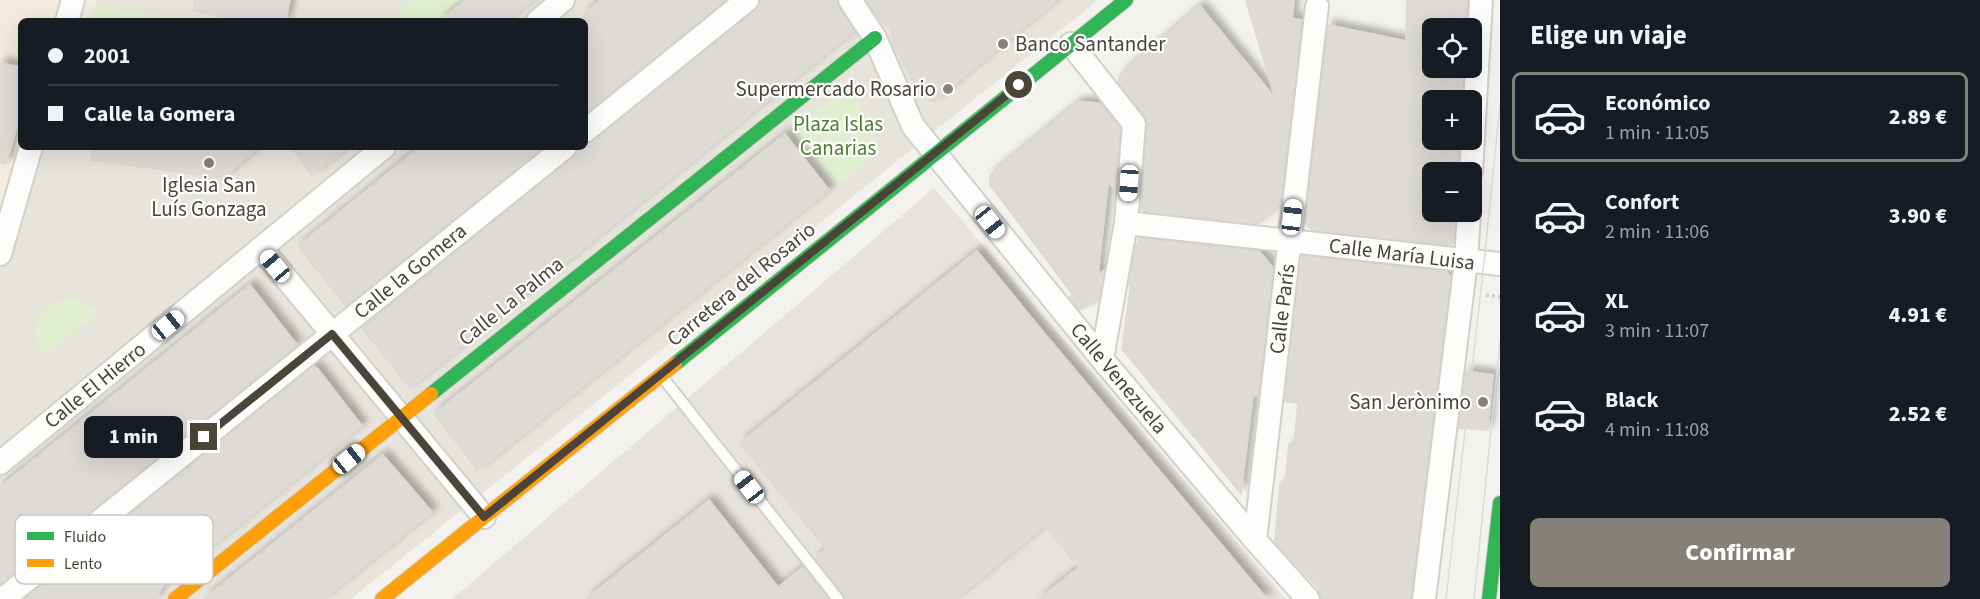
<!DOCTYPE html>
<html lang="es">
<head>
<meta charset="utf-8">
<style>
	:root { --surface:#171b24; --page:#242831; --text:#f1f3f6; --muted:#9ea1a6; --line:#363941; --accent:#868178 }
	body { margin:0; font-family:"Source Sans 3",sans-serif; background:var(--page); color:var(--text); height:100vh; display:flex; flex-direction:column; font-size:22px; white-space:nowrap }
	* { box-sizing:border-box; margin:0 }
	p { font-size:20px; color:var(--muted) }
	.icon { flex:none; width:33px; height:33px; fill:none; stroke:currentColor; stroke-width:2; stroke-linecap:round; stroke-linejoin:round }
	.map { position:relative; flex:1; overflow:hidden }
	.details { display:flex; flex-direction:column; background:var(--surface); width:480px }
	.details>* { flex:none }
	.guide { position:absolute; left:18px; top:18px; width:570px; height:132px; border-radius:9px; box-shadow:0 6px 24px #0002; display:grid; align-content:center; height:132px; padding:0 30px; background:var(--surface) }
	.buttons { position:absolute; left:1422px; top:18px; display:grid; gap:12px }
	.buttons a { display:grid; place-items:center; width:60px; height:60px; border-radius:9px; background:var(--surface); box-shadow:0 6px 24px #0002; font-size:30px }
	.end { position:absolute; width:27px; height:27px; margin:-14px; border:8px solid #4b4439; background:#fff; box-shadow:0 0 0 3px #fff }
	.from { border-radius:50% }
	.bubble { position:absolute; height:42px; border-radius:9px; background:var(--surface); box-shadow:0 6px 24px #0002; font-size:20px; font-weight:800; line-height:42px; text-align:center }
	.car { position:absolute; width:18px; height:36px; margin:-18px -9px; border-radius:8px; box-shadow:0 0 4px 2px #0007; background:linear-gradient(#fff 24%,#345 0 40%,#fff 0 76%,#345 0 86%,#fff 0) }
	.guide b { display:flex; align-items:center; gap:21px; height:57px; font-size:22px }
	.guide b+b { border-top:2px solid var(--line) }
	.guide i { width:15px; height:15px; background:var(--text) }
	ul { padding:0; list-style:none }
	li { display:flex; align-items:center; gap:18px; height:90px; margin:0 12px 9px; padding:0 18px; border:3px solid transparent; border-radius:9px }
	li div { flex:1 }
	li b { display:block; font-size:22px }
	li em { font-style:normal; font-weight:800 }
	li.selected { border-color:var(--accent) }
	li>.icon { width:54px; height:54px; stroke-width:1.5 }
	h2 { padding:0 30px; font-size:27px; line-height:72px }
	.cta { display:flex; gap:12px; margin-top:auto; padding:12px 30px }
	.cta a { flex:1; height:69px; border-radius:9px; background:var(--accent); color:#fff; font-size:24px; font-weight:800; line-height:69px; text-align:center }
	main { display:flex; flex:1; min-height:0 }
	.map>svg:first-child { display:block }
	.residential { fill:#e7e4dc }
	.commercial { fill:#f3ebdf }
	.industrial { fill:#e6e2de }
	.green { fill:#e1eecf }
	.building { fill:#dedbd6; stroke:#dcd9d4; stroke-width:1.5; filter:url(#shadow) }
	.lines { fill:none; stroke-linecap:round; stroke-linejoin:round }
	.lane-casing { stroke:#d2d0cb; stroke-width:14 }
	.street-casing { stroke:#d2d0cb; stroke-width:26 }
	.fast-casing { stroke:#d3cfc5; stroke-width:16 }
	.slow-casing { stroke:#d3cfc5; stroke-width:16 }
	.path { stroke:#d3d2cc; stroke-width:4; stroke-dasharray:3 3; stroke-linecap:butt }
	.lane { stroke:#fdfdfc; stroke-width:10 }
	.street { stroke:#fdfdfc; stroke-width:22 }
	.fast { stroke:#30b455; stroke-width:14 }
	.slow { stroke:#ff9f0a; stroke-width:14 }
	.tram { stroke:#dbdbda; stroke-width:1.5 }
	.route { stroke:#4b4439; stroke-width:8 }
	.poi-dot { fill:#868178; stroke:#fff; stroke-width:2 }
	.labels { text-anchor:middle; stroke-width:4.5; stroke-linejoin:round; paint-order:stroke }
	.poi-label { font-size:21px; fill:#4b4439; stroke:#fff; text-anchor:end }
	.park-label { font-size:21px; fill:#4a7f2a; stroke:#fff }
	.street-label { font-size:21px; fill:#4b4439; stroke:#fff }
	.key { fill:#fff; stroke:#c9c7c4; stroke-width:1.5 }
	.key-label { font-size:16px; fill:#4b4439 }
</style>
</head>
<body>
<main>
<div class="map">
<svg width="1500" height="599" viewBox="0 0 1500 599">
	<defs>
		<filter id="shadow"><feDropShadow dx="5.5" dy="-5.5" stdDeviation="3" flood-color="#0004"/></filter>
	</defs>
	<rect width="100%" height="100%" fill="#f4f2ee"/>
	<path class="residential" d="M 97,0 L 1098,0 L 351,599 L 0,599 L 0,268 L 44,147 L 585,147 L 585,21 L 89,21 Z"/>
	<path class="commercial" d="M 0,0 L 97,0 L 89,21 L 21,21 L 21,147 L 44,147 L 0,268 Z"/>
	<path class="industrial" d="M 934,188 L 1286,599 L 452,599 Z"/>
	<path class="green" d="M 410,0 L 466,0 L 439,21 L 390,21 Z
		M 95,6 L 205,21 L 89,21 Z
		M 850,85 L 880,150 L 837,186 L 792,130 Z
		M 70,299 C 82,301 89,305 98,313 L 44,356 C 27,329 39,304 70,299 Z"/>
	<path class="building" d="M 195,0 L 290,0 L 286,21 L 248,21 L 194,11 Z
		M 466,0 L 533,0 L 506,21 L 439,21 Z
		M 601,0 L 726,0 L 585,114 L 585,13 Z
		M 760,0 L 837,0 L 839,7 L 854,31 L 410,388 L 362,328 L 573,158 L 577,152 L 578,147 L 585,147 L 585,144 L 593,141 L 755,10 L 759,5 Z
		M 866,0 L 1057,0 L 933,102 L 919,92 L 892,42 L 893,35 L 889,27 L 881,21 Z
		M 1246,0 L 1294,0 L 1292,18 L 1302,20 L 1280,206 L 1258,224 L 1144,211 L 1141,209 L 1147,124 L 1145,116 L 1118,82 L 1120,75 L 1200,6 L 1275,98 Z
		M 1407,0 L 1467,0 L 1466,28 L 1432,28 L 1432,68 L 1464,68 L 1462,100 L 1432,100 L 1432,140 L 1459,140 L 1458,172 L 1432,172 L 1432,212 L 1456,212 L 1454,242 L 1451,245 L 1312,230 L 1305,223 L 1328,25 L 1406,41 Z
		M 0,63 L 21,67 L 21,112 L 6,164 L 0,163 Z
		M 1079,102 L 1100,103 L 1120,128 L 1115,188 L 1108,183 L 1098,275 L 1104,270 L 1099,300 L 1079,310 L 1069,297 L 1073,295 L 990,185 L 990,175 Z
		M 785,134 L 829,190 L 478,470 L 434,414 Z
		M 93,147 L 258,147 L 224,178 L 92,160 Z
		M 291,147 L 348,147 L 312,176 Z
		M 420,147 L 543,147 L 346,306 L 298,246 Z
		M 1144,239 L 1259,251 L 1273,268 L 1258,396 L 1253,395 L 1241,494 L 1122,349 L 1131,284 L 1129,285 L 1136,245 Z
		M 977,251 L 1035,322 L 1267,599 L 1039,599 L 1079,567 L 1045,526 L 955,599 L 845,599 L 844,594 L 815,558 L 826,549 L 740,443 Z
		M 1302,256 L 1447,272 L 1450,277 L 1411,599 L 1321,599 L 1319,589 L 1275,542 L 1280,484 L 1285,485 L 1289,444 L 1294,444 L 1298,403 L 1285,401 Z
		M 250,285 L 297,345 L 0,584 L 0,487 Z
		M 314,366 L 316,369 L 317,368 L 362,426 L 164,585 L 159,592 L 157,599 L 25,599 Z
		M 1466,371 L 1493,375 L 1488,430 L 1459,428 Z
		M 383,455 L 432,512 L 324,599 L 204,599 Z
		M 709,500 L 778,587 L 803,567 L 828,599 L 586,599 Z"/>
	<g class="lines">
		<defs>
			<path id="lane" d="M 663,378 L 838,599"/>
			<path id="street" d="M 850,0 L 875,38 L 913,126 L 1102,359 L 1255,540 L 1308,599
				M 67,21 L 73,0
				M 538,21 L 563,0
				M 1071,44 L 1134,124 L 1126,223 L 1102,359
				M 585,131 L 747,0
				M 1471,172 L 1481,0
				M 1126,223 L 1500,264
				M 261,248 L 484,517
				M 0,254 L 31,147
				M 0,463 L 384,147
				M 1255,540 L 1317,6
				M 3,599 L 565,147
				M 1424,599 L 1466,261 L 1469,212"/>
			<path id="fast" d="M 675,364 L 1126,0
				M 431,394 L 875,38
				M 1489,599 L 1500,503"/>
			<path id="slow" d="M 175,599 L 431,394
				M 382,599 L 675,364"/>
		</defs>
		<use href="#lane" class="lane-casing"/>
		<use href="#street" class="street-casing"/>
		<use href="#fast" class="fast-casing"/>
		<use href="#slow" class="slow-casing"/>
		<path class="path" d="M 1486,295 L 1500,297"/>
		<use href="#lane" class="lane"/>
		<use href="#street" class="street"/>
		<use href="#fast" class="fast"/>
		<use href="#slow" class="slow"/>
		<path class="tram" d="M 1446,599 L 1484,263 L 1500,105
			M 1474,599 L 1500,342"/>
	</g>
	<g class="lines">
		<path class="route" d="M 204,437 L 332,334 L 484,517 L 1019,85"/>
	</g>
	<g class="poi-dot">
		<circle cx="1003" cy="44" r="6"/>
		<circle cx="948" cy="89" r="6"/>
		<circle cx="209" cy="163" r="6"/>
		<circle cx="1483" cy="402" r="6"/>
	</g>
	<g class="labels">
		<g class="poi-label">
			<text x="1015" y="51" text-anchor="start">Banco Santander</text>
			<text x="936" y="96">Supermercado Rosario</text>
			<text x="209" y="192" text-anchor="middle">Iglesia San<tspan x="209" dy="24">Luís Gonzaga</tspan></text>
			<text x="1471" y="409">San Jerònimo</text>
		</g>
		<g class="park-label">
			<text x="838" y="131">Plaza Islas<tspan x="838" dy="24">Canarias</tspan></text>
		</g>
		<g class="street-label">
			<text transform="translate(1402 254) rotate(7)" y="7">Calle María Luisa</text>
			<text transform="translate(410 271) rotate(-39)" y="7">Calle la Gomera</text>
			<text transform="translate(741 284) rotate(-39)" y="7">Carretera del Rosario</text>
			<text transform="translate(511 301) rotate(-39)" y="7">Calle La Palma</text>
			<text transform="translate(1282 309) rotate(-83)" y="7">Calle París</text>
			<text transform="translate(1119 378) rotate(50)" y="7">Calle Venezuela</text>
			<text transform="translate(95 385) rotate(-39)" y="7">Calle El Hierro</text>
		</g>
	</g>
	<rect x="15" y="515" width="198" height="69" rx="9" class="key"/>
	<rect x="27" y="532" width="27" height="8" fill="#30b455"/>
	<rect x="27" y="559" width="27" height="8" fill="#ff9f0a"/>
	<g class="key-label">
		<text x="64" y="542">Fluido</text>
		<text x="64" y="569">Lento</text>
	</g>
</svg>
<div class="buttons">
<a><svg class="icon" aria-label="locate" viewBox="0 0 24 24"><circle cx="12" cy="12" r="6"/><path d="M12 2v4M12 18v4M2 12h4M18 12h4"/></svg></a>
<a>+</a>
<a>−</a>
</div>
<i class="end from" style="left:1019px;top:85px"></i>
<i class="end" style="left:204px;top:437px"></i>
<div class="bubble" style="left:84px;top:416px;width:99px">1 min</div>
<i class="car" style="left:1129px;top:183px;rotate:184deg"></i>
<i class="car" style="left:1292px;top:217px;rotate:7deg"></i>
<i class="car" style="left:990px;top:222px;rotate:141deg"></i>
<i class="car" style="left:275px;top:266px;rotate:320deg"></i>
<i class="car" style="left:168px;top:325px;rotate:51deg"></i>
<i class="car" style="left:349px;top:459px;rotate:51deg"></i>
<i class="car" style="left:749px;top:487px;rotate:322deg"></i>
<div class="guide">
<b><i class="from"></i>2001</b>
<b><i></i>Calle la Gomera</b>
</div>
</div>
<section class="details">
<h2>Elige un viaje</h2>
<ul>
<li class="selected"><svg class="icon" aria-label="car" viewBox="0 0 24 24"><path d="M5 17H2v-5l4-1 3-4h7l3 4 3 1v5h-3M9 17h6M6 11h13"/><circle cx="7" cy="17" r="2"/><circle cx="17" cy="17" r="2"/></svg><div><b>Económico</b><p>1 min · 11:05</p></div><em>2.89 €</em></li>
<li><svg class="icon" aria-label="car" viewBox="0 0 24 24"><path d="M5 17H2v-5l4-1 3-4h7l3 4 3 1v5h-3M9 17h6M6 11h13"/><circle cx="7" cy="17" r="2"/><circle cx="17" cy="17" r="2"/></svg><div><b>Confort</b><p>2 min · 11:06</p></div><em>3.90 €</em></li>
<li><svg class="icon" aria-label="car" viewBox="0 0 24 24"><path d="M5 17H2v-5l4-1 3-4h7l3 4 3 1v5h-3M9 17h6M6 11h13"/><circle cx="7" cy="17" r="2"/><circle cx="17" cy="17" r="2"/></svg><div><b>XL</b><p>3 min · 11:07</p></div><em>4.91 €</em></li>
<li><svg class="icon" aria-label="car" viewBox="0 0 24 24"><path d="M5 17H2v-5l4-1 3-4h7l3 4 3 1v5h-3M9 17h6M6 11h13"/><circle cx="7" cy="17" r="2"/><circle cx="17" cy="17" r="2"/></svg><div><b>Black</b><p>4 min · 11:08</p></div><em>2.52 €</em></li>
</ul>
<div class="cta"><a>Confirmar</a></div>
</section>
</main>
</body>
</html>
